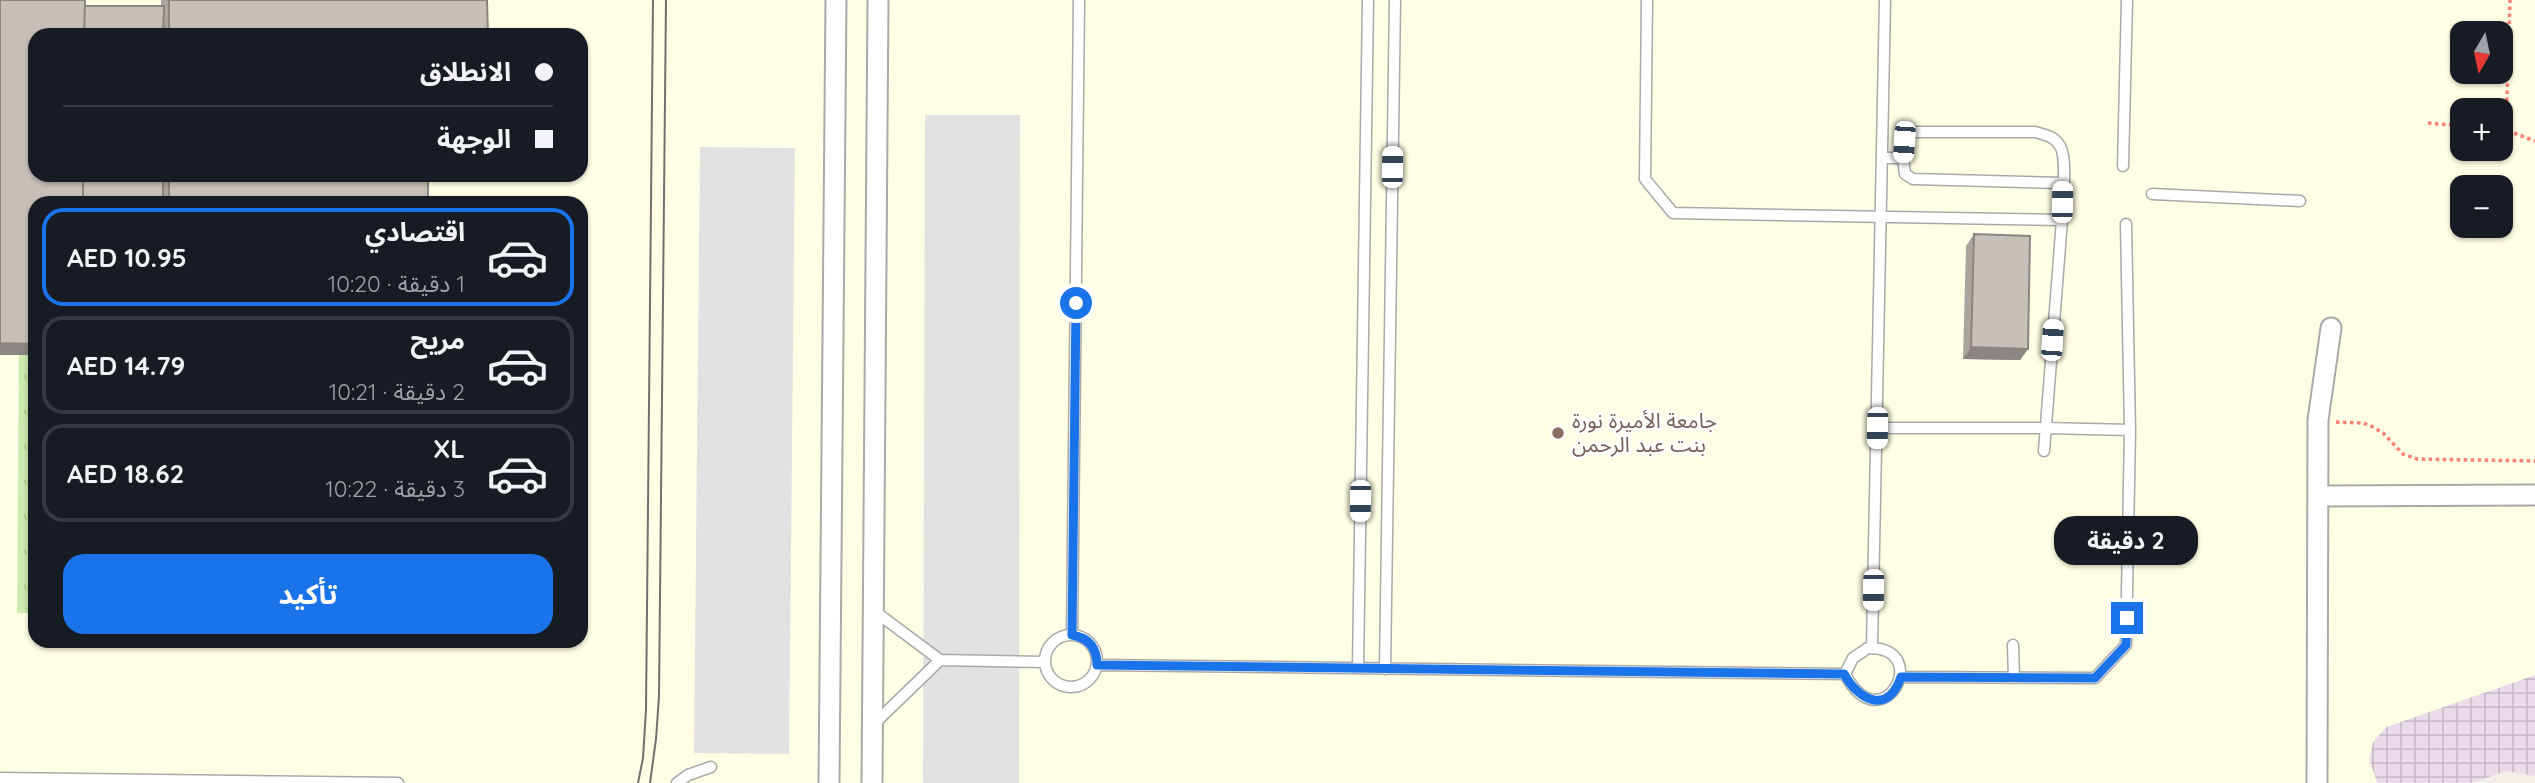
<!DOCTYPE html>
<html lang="ar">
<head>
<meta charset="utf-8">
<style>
	:root { --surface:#171b24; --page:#242831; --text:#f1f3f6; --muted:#9ea1a6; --line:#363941; --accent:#1a73e8 }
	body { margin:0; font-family:Quicksand,"Noto Sans Arabic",sans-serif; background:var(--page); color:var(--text); direction:rtl; height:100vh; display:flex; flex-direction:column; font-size:26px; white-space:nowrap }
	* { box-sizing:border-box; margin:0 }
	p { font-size:23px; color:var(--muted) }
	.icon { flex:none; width:38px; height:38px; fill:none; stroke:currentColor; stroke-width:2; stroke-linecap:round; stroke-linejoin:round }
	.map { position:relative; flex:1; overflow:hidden; direction:ltr }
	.side { position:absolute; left:28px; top:196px; width:560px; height:452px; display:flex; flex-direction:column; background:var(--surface); border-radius:21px; box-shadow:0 2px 5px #0004; direction:rtl }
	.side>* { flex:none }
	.guide { position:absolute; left:28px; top:28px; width:560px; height:154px; border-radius:21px; box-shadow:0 2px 5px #0004; direction:rtl; display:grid; align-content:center; height:154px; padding:0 35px; background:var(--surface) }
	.needle { width:46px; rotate:189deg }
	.fabs { position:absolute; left:2450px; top:21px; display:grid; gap:14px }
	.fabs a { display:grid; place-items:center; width:63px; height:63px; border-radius:14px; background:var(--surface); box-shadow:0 2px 5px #0004; font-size:35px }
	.end { position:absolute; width:32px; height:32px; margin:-16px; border:9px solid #1a73e8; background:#fff; box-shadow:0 0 0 4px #fff }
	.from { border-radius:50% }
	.bubble { position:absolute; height:49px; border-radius:21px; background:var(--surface); box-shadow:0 2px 5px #0004; font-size:23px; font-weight:700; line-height:49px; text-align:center; direction:rtl }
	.car { position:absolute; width:21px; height:42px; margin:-21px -10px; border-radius:9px; box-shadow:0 0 5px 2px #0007; background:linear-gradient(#fff 24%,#345 0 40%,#fff 0 76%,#345 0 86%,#fff 0) }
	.guide b { display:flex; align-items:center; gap:24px; height:66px; font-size:26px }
	.guide b+b { border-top:2px solid var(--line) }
	.guide i { width:18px; height:18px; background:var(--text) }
	ul { padding:12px 0 0; list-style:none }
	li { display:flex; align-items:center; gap:21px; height:98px; margin:0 14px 10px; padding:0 21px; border:4px solid var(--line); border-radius:21px }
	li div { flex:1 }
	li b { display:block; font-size:26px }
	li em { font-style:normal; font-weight:700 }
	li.current { border-color:var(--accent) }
	li>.icon { width:63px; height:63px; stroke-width:1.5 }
	.action { display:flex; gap:14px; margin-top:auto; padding:14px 35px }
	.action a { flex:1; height:80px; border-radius:21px; background:var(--accent); color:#fff; font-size:28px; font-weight:700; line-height:80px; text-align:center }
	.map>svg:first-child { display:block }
	.industrial { fill:url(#industrial-grid) }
	.education { fill:#ffffe5; fill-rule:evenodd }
	.grass { fill:url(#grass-tufts) }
	.parking { fill:#e2e2e2 }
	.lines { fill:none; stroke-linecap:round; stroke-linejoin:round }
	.service-casing { stroke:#a9a9a9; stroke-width:13 }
	.minor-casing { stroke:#a9a9a9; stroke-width:23 }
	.path { stroke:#fa8072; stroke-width:3.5; stroke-dasharray:3.5 3.5; stroke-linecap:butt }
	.service { stroke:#fff; stroke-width:10 }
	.minor { stroke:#fff; stroke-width:19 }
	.tram { stroke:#707070; stroke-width:2 }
	.wall { fill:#aba49e }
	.shaded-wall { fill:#8b8681 }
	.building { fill:#c7bfb8; stroke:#8b8681; stroke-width:2 }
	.route { stroke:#1a73e8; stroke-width:9 }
	.education-dot { fill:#8d6e63; stroke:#fff; stroke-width:2.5 }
	.labels { text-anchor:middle; stroke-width:5; stroke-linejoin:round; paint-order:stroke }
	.education-label { font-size:21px; fill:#785e54; stroke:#fff; text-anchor:start }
</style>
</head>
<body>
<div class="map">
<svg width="2535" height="783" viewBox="0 0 2535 783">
	<defs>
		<pattern id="industrial-grid" width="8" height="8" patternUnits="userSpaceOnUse" patternTransform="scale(1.75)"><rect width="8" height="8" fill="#ebdbe8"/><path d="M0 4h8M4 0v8" fill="none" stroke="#c9bcc7"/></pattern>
		<pattern id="grass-tufts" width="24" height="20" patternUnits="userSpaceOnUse" patternTransform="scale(1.75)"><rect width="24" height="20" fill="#cdebb0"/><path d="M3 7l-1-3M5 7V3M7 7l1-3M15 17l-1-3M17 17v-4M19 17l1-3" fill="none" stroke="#b0c997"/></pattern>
	</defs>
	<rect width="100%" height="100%" fill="#f2efe9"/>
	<path class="industrial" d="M 2535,675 L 2535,776 L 2505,771 L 2473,783 L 2377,783 L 2369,759 L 2373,742 L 2386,727 Z"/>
	<path class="education" d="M 0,0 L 2535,0 L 2535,675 L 2386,727 L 2373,742 L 2369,759 L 2377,783 L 0,783 ZM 2462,33 L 2501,33 L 2501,72 L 2462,72 ZM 35,35 L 581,35 L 581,175 L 35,175 ZM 2462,110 L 2501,110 L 2501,149 L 2462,149 ZM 2462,187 L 2501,187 L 2501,226 L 2462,226 ZM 35,203 L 581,203 L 581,640 L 35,640 Z"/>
	<path class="grass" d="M 19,348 L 35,348 L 35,613 L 17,613 Z"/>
	<path class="parking" d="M 925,115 L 1020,115 L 1019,783 L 923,783 Z
		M 700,147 L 795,148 L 789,754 L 694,753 Z"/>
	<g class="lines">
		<defs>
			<path id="service" d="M 1647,0 L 1645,179 L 1673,213 L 2062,220 L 2044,451
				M 1882,158 L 1903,158 L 1904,142 L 1909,132 L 2035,132 C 2045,135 2054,136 2060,146 C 2068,159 2062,203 2062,220
				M 1903,158 L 1905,174 L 1913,179 L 2062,183
				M 2123,166 L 2127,0
				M 2152,194 L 2300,201
				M 1877,428 L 2045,428 L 2130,430
				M1045 661a26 26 0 1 1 52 0a26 26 0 1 1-52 0Z
				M 1072,635 L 1079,0
				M 2013,645 L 2014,678
				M 1872,647 L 1885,0
				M 1868,648 C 1935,647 1882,745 1845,674 L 1853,658 Z
				M 940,660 L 1044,662
				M 1097,665 L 1845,674
				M 1358,668 L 1368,0
				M 1385,669 L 1395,0
				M 1901,677 L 2095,678 L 2126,645 L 2130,430 L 2126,224
				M 873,725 L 940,660 L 873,610
				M 0,778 L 398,783
				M 677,783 L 688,775 L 711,767"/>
			<path id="minor" d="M 2318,496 L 2535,495
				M 829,783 L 836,0
				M 872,783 L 878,0
				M 2317,783 L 2318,420 L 2331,328"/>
		</defs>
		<use href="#service" class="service-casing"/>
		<use href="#minor" class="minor-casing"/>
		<path class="path" d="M 2428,123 L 2462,126
			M 2501,128 L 2535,141
			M 2506,129 L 2510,0
			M 2336,422 L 2363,423 L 2373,427 L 2383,433 L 2403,454 L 2417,459 L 2535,461"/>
		<use href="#service" class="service"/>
		<use href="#minor" class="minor"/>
		<path class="tram" d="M 638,783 L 643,758 L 646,710 L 653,0
			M 650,783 L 656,739 L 659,696 L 666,0"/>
	</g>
	<path class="wall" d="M 0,0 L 85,6 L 161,6 L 161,0 L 487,0 L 488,35 L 35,35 L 35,175 L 428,175 L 428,203 L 35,203 L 35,355 L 0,355 Z
		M 1974,234 L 2028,349 L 2020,360 L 1963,359 L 1966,246 Z"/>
	<path class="shaded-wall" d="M 0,343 L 35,344 L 35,355 L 0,355 Z
		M 1971,347 L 2028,349 L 2020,360 L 1963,359 Z"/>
	<path class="building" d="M 0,0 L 85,0 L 84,35 L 35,35 L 35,175 L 83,175 L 83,203 L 35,203 L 35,344 L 0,343 Z
		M 169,0 L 487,0 L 488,35 L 169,35 Z
		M 85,6 L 164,6 L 163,35 L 84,35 Z
		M 83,175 L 163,175 L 163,203 L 83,203 Z
		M 169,175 L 428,175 L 428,203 L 169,203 Z
		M 1974,234 L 2030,236 L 2028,349 L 1971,347 Z"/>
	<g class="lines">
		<path class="route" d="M 1076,303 L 1072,635 C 1089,638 1097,648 1097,665 L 1844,674 C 1859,701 1888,715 1901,677 L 2095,678 L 2126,645 L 2127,618"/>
	</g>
	<circle class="education-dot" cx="1558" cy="433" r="7"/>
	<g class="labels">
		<g class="education-label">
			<text x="1572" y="428">جامعة الأميرة نورة<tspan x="1572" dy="24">بنت عبد الرحمن</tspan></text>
		</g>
	</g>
</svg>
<div class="fabs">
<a><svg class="needle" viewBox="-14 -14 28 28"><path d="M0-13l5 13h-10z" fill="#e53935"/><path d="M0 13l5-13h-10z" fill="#9ea1a6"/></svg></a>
<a>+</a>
<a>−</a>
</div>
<i class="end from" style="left:1076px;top:303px"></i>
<i class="end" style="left:2127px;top:618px"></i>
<div class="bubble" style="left:2054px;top:516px;width:144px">2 دقيقة</div>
<i class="car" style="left:1904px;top:142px;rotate:184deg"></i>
<i class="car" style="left:1392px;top:167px;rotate:1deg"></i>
<i class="car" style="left:2062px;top:202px;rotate:1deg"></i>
<i class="car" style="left:2052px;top:340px;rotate:4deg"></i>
<i class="car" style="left:1877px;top:428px;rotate:181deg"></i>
<i class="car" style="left:1360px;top:501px;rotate:181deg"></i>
<i class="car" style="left:1873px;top:590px;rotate:181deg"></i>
<div class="guide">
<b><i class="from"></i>الانطلاق</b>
<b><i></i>الوجهة</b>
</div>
<section class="side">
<ul>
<li class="current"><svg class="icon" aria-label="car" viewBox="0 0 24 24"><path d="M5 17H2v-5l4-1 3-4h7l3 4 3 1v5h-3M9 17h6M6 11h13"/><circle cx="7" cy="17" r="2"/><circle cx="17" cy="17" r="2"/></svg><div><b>اقتصادي</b><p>1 دقيقة · 10:20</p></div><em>AED 10.95</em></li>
<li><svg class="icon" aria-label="car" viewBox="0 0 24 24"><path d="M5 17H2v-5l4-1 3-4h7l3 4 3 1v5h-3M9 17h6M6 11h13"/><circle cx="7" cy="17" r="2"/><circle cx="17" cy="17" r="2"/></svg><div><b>مريح</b><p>2 دقيقة · 10:21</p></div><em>AED 14.79</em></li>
<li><svg class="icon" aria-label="car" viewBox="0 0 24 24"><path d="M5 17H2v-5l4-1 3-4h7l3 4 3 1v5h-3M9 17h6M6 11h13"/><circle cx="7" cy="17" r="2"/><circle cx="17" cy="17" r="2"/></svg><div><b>XL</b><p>3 دقيقة · 10:22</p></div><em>AED 18.62</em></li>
</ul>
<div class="action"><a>تأكيد</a></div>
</section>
</div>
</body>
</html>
